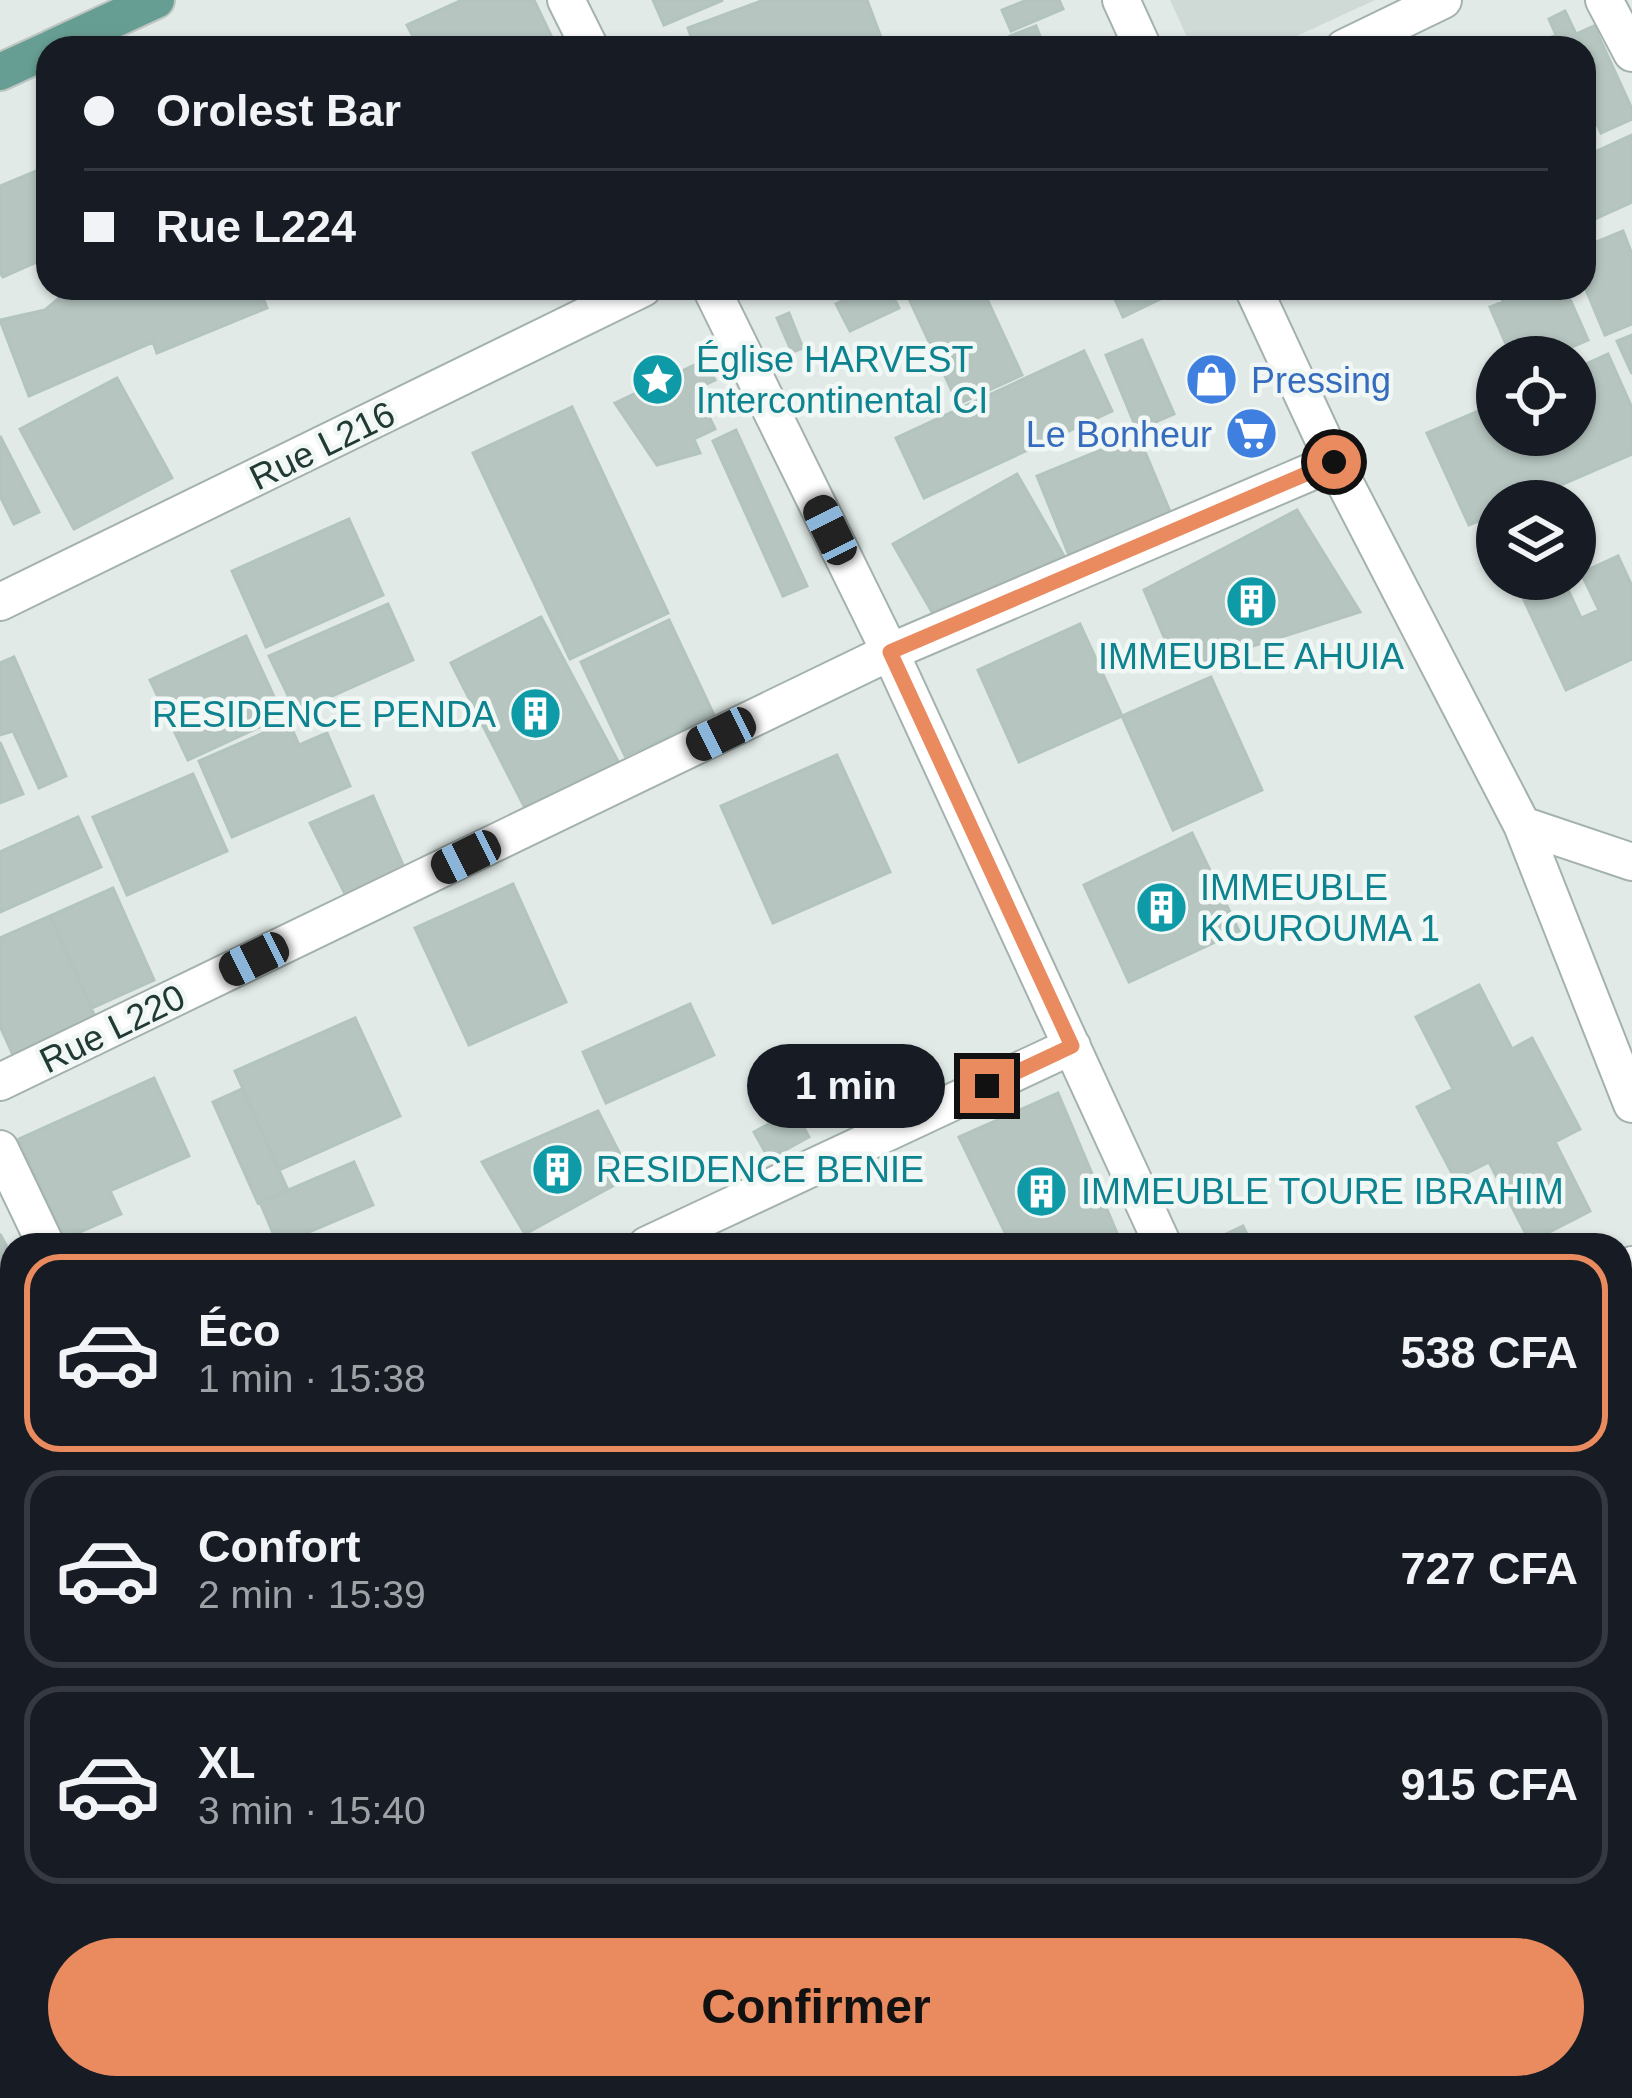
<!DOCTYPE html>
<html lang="fr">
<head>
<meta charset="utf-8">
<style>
	:root { --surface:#171b24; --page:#242831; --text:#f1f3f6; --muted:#9ea1a6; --line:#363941; --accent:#ea8a5f }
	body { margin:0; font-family:Helvetica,sans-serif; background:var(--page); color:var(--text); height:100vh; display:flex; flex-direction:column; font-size:45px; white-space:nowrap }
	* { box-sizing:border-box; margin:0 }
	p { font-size:39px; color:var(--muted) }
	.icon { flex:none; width:66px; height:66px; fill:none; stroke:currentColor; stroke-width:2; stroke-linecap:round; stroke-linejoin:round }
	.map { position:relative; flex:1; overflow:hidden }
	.drawer { position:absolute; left:0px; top:1233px; width:1632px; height:867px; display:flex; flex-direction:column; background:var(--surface); border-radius:36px 36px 0 0; box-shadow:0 3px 9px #0004 }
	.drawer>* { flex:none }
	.top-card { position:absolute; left:36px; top:36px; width:1560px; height:264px; border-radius:36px; box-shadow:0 3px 9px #0004; display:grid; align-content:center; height:264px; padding:0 48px; background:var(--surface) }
	.tools { position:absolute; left:1476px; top:336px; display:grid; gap:24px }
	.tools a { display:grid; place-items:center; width:120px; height:120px; border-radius:50%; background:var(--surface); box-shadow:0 3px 9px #0004; font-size:60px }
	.end { position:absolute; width:54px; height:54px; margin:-27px; border:15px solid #ea8a5f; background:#111; box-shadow:0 0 0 6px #111 }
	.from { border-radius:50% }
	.bubble { position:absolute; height:84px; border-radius:42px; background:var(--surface); box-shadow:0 3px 9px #0004; font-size:39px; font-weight:600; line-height:84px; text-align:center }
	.car { position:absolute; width:36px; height:72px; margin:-36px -18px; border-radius:15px; box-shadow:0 0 9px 3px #0007; background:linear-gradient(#222 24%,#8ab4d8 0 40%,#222 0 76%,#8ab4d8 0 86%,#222 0) }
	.top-card b { display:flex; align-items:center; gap:42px; height:114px; font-size:45px }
	.top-card b+b { border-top:3px solid var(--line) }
	.top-card i { width:30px; height:30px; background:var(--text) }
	ul { padding:21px 0 0; list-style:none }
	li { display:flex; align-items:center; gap:36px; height:198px; margin:0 24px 18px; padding:0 24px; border:6px solid var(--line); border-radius:36px }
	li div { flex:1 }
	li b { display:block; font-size:45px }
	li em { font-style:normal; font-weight:600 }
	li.on { border-color:var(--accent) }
	li>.icon { width:108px; height:108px; stroke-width:1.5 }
	.button { display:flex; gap:24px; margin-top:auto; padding:24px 48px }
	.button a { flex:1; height:138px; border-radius:72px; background:var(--accent); color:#111; font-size:48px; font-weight:600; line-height:138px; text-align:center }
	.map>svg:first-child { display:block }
	.built { fill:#cfdad6 }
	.green { fill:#badbc5 }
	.building { fill:#b6c5c0; stroke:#b3c4be; stroke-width:3 }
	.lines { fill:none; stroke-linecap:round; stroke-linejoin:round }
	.minor-casing { stroke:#a4b2ae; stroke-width:40 }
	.major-casing { stroke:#bdc4c2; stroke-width:40 }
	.minor { stroke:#fff; stroke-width:36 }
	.major { stroke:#679e93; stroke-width:36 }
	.route { stroke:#ea8a5f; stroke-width:15 }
	.labels { text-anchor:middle; stroke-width:9; stroke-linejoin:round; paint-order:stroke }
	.culture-label { font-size:36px; fill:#0d838f; stroke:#f1f7f4; text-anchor:start }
	.shop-label { font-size:36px; fill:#366cbe; stroke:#f1f7f4; text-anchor:start }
	.street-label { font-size:36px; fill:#223a35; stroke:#f1f7f4 }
</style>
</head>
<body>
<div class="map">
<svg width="1632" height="2098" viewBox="0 0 1632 2098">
	<rect width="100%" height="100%" fill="#e1eae7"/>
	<path class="built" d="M 1170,0 L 1375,0 L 1271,48 L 1192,48 Z"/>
	<path class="green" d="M 733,2088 L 1501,2088 L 1506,2098 L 738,2098 Z"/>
	<path class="building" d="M 462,0 L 534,0 L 557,48 L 419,48 L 407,25 Z
		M 653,0 L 723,0 L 664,25 Z
		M 764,0 L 867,0 L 885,48 L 695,48 L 688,28 Z
		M 1027,0 L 1059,0 L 1063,9 L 1011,31 L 1002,10 Z
		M 1565,11 L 1576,34 L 1594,26 L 1632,109 L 1632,119 L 1601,133 L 1591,111 L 1584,115 L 1584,48 L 1527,48 L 1556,35 L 1549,19 Z
		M 1036,26 L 1044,46 L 1015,48 L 1010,36 Z
		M 1632,135 L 1632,202 L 1584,224 L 1584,157 Z
		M 48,166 L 48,257 L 3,277 L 0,273 L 0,186 Z
		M 1623,231 L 1632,254 L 1632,324 L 1605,335 L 1584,285 L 1584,247 Z
		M 71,288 L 165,288 L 166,291 L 173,288 L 259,288 L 267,308 L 157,353 L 153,342 L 29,396 L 0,320 L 45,310 Z
		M 868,288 L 889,288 L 899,308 L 850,331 L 836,304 Z
		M 904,288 L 982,288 L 1022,375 L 958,404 Z
		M 1110,288 L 1183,288 L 1123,317 Z
		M 1506,288 L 1565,288 L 1588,340 L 1549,357 L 1538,357 L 1532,342 L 1509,351 L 1490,307 L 1503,302 L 1498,291 Z
		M 789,313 L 803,348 L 792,352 L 777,318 Z
		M 1632,335 L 1632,374 L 1617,341 Z
		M 1142,340 L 1174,414 L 1137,430 L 1106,355 Z
		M 1084,351 L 1112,411 L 924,498 L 896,438 Z
		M 1608,354 L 1632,408 L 1632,454 L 1524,501 L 1497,501 L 1497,513 L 1469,525 L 1427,433 L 1497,403 L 1497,435 L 1575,435 L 1575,369 Z
		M 705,360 L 715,380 L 696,389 L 715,429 L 694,439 L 700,453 L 657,465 L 615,403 Z
		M 117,378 L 172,478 L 74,529 L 20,429 Z
		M 572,407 L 668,613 L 570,659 L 473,453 Z
		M 736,430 L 807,586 L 783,596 L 713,441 Z
		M 1138,435 L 1171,514 L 1069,555 L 1037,476 Z
		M 0,436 L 39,512 L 14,524 L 0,496 Z
		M 1017,474 L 1064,556 L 940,626 L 893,544 Z
		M 1297,510 L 1360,612 L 1178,670 L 1144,590 Z
		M 349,519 L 383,595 L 266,647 L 232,571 Z
		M 1618,556 L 1632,586 L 1632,659 L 1566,690 L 1524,600 L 1564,581 L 1581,618 L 1599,610 L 1581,573 Z
		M 388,604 L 413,660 L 296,712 L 269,656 Z
		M 541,617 L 620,765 L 525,808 L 451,663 Z
		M 669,620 L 714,715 L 625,756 L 581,662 Z
		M 1080,624 L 1122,716 L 1019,762 L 978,670 Z
		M 246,636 L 283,716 L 188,760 L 150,680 Z
		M 14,657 L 66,776 L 39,788 L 13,731 L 0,735 L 0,663 Z
		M 1211,677 L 1262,790 L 1173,830 L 1122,716 Z
		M 289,722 L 299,745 L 327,733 L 350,786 L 232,837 L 199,761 Z
		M 0,742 L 23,794 L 0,803 Z
		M 837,755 L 890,872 L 773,923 L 721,806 Z
		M 193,774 L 227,851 L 127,895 L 93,817 Z
		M 373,796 L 406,872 L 349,902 L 310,823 Z
		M 78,817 L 101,867 L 0,912 L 0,852 Z
		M 1192,833 L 1239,931 L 1129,982 L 1084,885 Z
		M 513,884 L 566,1002 L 469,1045 L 415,928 Z
		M 113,888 L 154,980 L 92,1008 L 50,916 Z
		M 50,916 L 97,1021 L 14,1057 L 0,1026 L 0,938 Z
		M 1479,985 L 1512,1049 L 1532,1038 L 1580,1129 L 1555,1142 L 1590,1211 L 1530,1242 L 1489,1162 L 1455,1179 L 1417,1107 L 1453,1089 L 1416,1017 Z
		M 690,1004 L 714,1055 L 606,1103 L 583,1052 Z
		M 355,1018 L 400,1116 L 279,1170 L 235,1071 Z
		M 154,1078 L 189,1156 L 110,1191 L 121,1214 L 64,1239 L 19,1139 Z
		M 242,1089 L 288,1190 L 258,1203 L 213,1102 Z
		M 1058,1093 L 1122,1245 L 1011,1245 L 959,1137 Z
		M 794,1110 L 809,1137 L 769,1159 L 754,1132 Z
		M 598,1111 L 631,1176 L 525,1234 L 482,1162 Z
		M 354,1162 L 373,1205 L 278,1245 L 260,1202 Z
		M 1243,1226 L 1252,1245 L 1211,1245 L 1209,1242 Z
		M 0,1234 L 12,1256 L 12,1501 L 0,1505 Z
		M 1632,1336 L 1632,1461 L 1620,1423 L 1620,1340 Z
		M 12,1718 L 12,1803 L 0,1808 L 0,1723 Z
		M 0,1834 L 12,1860 L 12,1884 L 0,1884 Z
		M 1632,1893 L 1632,2015 L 1620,2020 L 1620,1899 Z
		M 339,2088 L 381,2088 L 386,2098 L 343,2098 Z
		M 669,2088 L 727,2088 L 731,2098 L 644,2098 Z"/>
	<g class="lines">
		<defs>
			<path id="minor" d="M 566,0 L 590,48
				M 1121,0 L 1143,48
				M 1604,0 L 1632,53
				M 1344,48 L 1443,0
				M 711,288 L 890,652 L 1163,1245
				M 1253,288 L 1334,462 L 1522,825 L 1632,862
				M 0,602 L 643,288
				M 1522,825 L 1632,1104
				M 0,1082 L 890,652 L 1334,462
				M 0,1149 L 46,1245
				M 647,1245 L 1072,1046
				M 1620,1270 L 1632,1265
				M 1620,1549 L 1632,1544
				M 0,1551 L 12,1545
				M 0,2043 L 12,2037
				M 1620,2053 L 1632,2047
				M 430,2088 L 435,2098
				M 1052,2088 L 1056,2098
				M 1522,2098 L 1545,2088"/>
			<path id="major" d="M 52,48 L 156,0
				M 0,72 L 48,50"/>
		</defs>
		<use href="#minor" class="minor-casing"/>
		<use href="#major" class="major-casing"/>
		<use href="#minor" class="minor"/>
		<use href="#major" class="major"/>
	</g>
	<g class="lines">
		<path class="route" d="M 987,1086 L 1072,1046 L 890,652 L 1334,462"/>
	</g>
	<defs>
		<symbol id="sight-disc" viewBox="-11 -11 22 22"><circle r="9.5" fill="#0f9aa8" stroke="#f1f7f4"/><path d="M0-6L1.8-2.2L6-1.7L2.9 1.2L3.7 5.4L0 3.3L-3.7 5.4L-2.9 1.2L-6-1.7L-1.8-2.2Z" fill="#fff"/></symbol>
		<symbol id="shop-disc" viewBox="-11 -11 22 22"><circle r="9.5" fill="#3f7fe0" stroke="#f1f7f4"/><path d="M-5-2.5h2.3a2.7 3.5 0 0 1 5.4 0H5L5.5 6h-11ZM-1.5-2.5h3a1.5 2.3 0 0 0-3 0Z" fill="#fff"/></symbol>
		<symbol id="supermarket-disc" viewBox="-11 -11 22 22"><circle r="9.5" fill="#3f7fe0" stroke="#f1f7f4"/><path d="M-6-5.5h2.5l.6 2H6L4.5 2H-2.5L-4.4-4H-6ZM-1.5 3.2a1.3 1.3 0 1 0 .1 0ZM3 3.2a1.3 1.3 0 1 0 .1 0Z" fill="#fff"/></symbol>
		<symbol id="building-disc" viewBox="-11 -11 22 22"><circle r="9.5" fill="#0f9aa8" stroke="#f1f7f4"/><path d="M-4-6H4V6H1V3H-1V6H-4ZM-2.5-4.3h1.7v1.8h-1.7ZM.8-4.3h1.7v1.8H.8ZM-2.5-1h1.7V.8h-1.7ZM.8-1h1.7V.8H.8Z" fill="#fff"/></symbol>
	</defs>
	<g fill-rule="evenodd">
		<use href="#sight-disc" x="628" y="350" width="59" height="59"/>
		<use href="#shop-disc" x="1182" y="350" width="59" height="59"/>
		<use href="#supermarket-disc" x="1222" y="404" width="59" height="59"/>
		<use href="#building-disc" x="1222" y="572" width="59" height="59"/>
		<use href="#building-disc" x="506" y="684" width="59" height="59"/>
		<use href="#building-disc" x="1132" y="878" width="59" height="59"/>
		<use href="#building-disc" x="528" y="1140" width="59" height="59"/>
		<use href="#building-disc" x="1012" y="1162" width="59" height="59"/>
	</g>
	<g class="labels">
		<g class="culture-label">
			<text x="696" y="372">Église HARVEST<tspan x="696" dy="41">Intercontinental CI</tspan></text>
			<text x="1251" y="669" text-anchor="middle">IMMEUBLE AHUIA</text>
			<text x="496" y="727" text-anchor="end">RESIDENCE PENDA</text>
			<text x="1200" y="900">IMMEUBLE<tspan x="1200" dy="41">KOUROUMA 1</tspan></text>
			<text x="596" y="1182">RESIDENCE BENIE</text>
			<text x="1081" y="1204">IMMEUBLE TOURE IBRAHIM</text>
		</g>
		<g class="shop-label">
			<text x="1251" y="393">Pressing</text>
			<text x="1212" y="447" text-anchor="end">Le Bonheur</text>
		</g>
		<g class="street-label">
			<text transform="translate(322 445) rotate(-26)" y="13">Rue L216</text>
			<text transform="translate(112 1028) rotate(-26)" y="13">Rue L220</text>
		</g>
	</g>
</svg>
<div class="tools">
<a><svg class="icon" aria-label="locate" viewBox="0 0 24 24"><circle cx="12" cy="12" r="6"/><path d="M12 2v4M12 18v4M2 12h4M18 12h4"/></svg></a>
<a><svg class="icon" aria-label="layers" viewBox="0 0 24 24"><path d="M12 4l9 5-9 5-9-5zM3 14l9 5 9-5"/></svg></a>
</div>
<i class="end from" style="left:1334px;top:462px"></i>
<i class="end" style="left:987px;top:1086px"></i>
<div class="bubble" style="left:747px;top:1044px;width:198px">1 min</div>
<i class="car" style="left:830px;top:530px;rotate:334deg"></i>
<i class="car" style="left:721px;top:734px;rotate:244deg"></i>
<i class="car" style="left:466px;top:857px;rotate:244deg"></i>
<i class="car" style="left:254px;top:959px;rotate:244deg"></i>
<div class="top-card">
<b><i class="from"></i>Orolest Bar</b>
<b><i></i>Rue L224</b>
</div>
<section class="drawer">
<ul>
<li class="on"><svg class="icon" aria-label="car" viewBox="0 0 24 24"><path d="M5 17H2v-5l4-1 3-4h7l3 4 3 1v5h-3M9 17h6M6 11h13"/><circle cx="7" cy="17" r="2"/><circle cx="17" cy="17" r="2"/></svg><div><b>Éco</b><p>1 min · 15:38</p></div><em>538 CFA</em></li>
<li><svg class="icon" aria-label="car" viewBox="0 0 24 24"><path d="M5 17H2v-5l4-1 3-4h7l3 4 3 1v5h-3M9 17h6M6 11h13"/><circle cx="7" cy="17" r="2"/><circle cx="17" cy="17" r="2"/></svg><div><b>Confort</b><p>2 min · 15:39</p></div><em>727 CFA</em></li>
<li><svg class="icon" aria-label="car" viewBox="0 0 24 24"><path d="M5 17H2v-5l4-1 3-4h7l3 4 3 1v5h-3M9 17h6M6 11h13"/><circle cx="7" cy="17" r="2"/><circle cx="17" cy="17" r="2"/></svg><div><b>XL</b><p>3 min · 15:40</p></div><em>915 CFA</em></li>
</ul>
<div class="button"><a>Confirmer</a></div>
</section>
</div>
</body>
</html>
